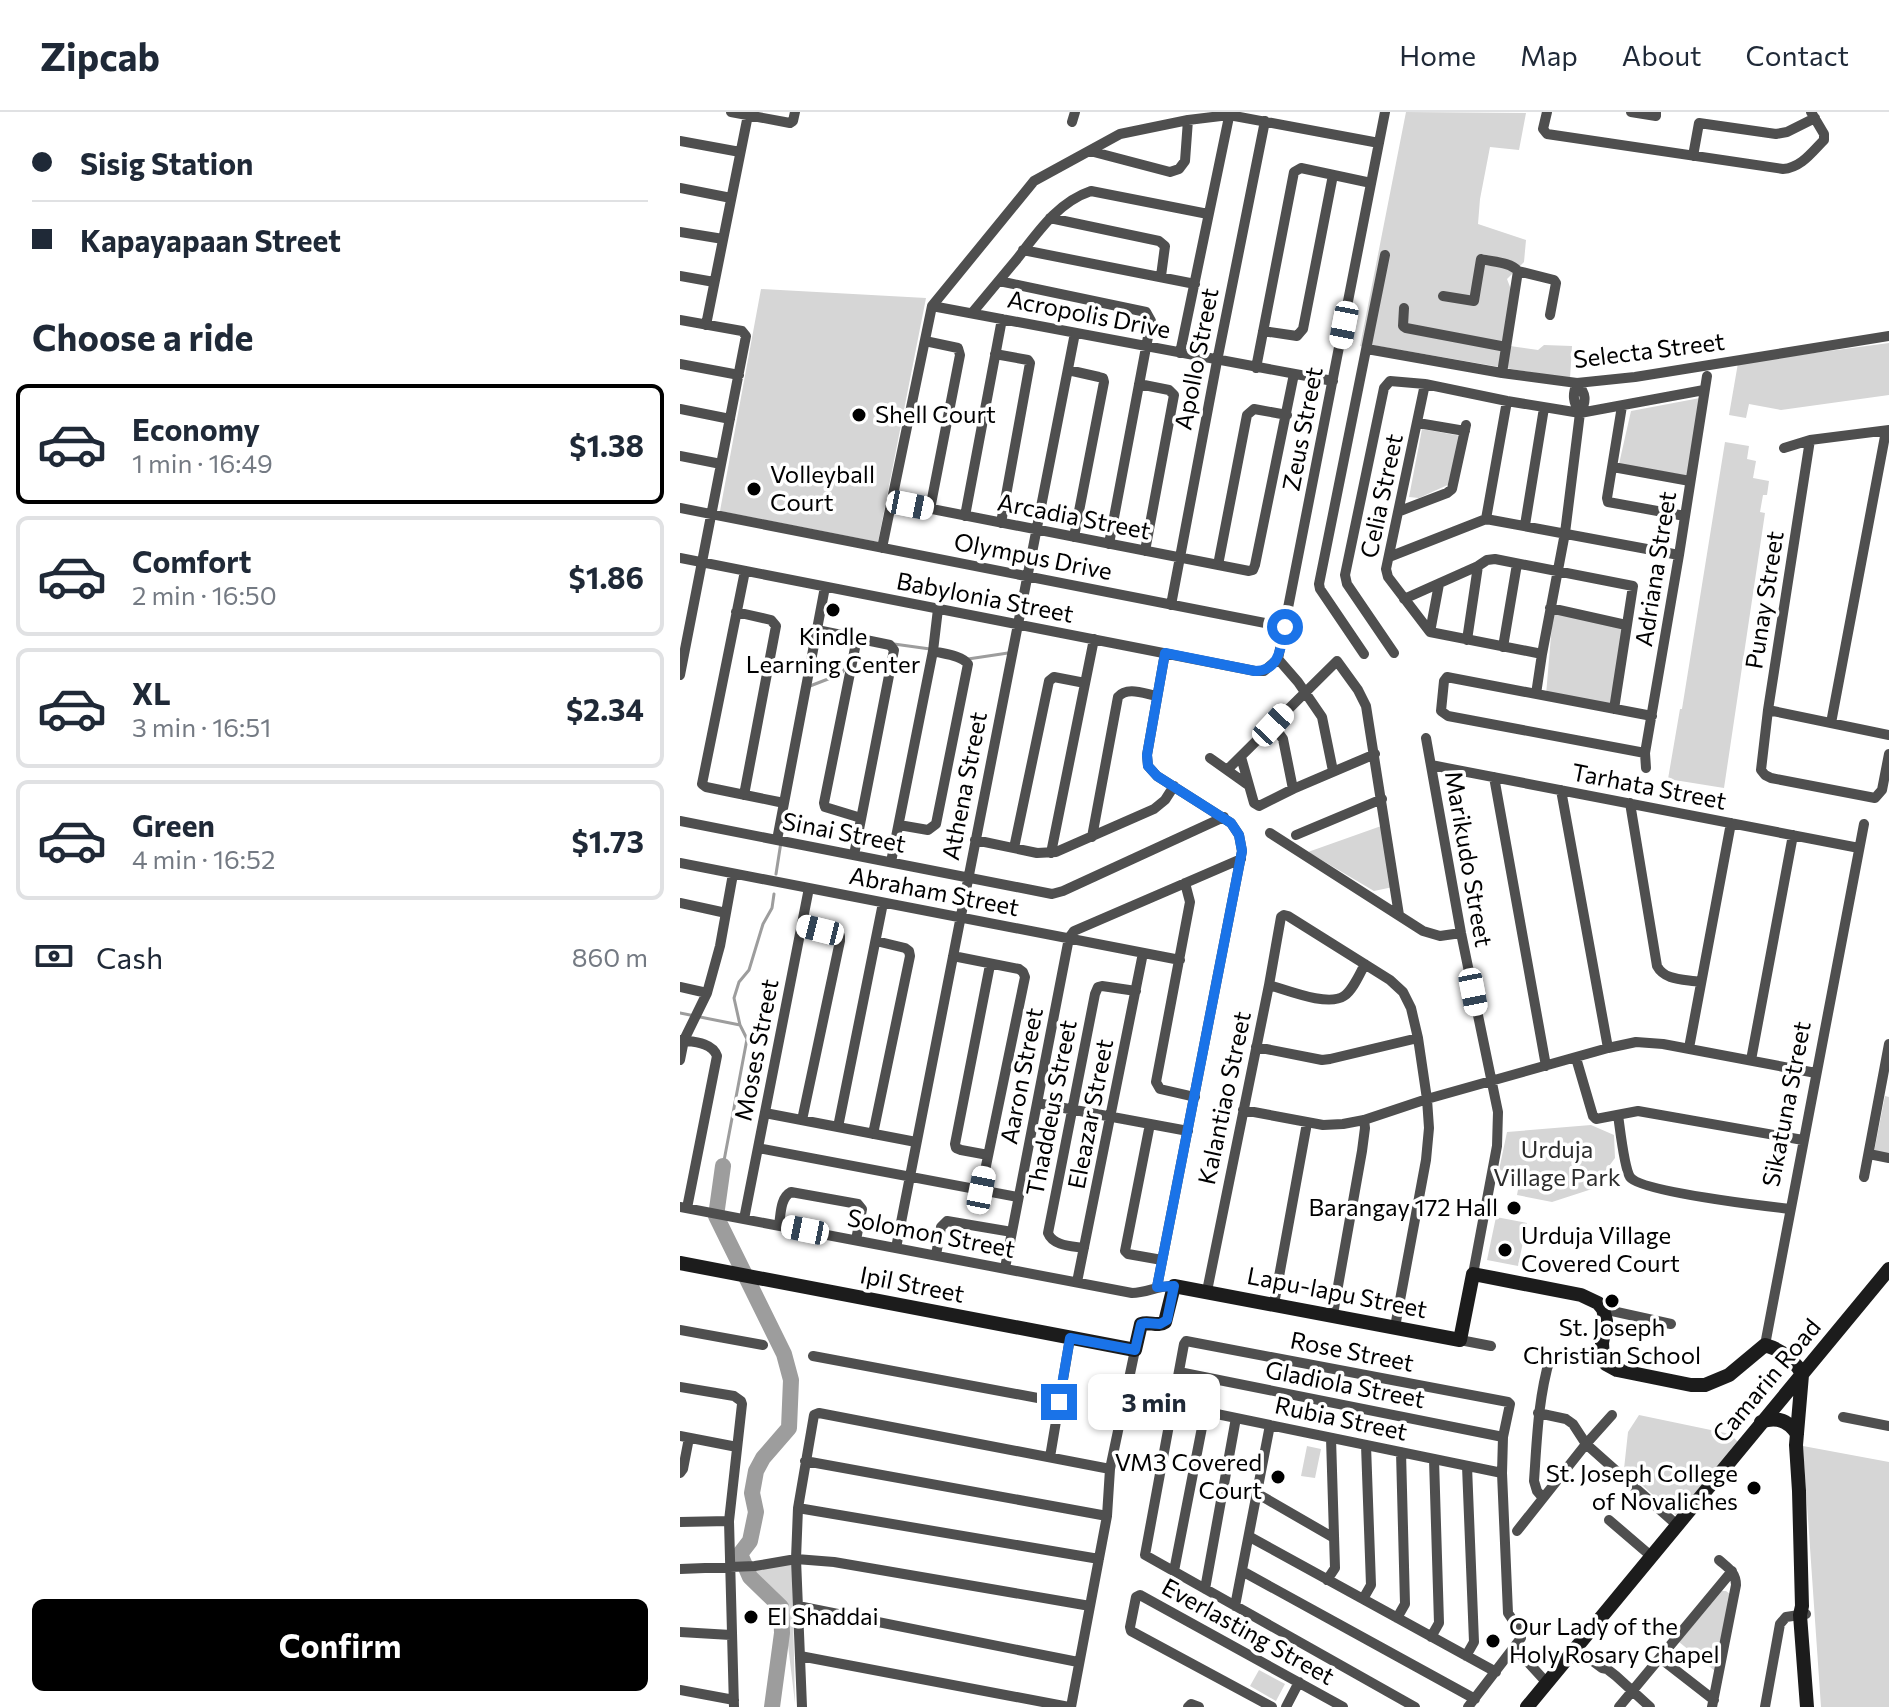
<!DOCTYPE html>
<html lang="en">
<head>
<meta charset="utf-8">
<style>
	:root { --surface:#fff; --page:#f6f6f7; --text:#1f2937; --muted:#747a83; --line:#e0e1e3; --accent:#000 }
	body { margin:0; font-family:Commissioner,sans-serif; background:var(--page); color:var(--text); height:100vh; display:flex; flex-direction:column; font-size:30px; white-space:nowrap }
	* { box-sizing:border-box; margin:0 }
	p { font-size:26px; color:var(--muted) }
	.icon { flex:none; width:44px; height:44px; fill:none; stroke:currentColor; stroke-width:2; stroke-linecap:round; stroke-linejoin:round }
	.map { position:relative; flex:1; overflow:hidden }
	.drawer { display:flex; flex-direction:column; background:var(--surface); width:680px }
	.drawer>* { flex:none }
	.top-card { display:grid; align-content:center; height:176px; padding:0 32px; background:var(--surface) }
	.end { position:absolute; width:36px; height:36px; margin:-18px; border:10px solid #1a73e8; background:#fff; box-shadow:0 0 0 4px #fff }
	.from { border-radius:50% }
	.bubble { position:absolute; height:56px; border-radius:12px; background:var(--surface); box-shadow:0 2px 6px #0004; font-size:26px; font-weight:700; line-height:56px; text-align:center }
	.car { position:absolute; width:24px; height:48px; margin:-24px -12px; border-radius:10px; box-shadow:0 0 6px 2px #0007; background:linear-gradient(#fff 24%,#345 0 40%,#fff 0 76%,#345 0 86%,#fff 0) }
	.top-card b { display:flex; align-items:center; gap:28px; height:76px; font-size:30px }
	.top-card b+b { border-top:2px solid var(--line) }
	.top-card i { width:20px; height:20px; background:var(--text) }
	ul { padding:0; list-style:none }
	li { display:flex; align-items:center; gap:24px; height:120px; margin:0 16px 12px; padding:0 16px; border:4px solid var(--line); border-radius:12px }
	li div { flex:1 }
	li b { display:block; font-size:30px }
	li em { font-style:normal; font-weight:700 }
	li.current { border-color:var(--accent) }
	li>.icon { width:72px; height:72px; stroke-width:1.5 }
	h2 { padding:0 32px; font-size:36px; line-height:96px }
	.pay { display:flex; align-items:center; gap:20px; height:88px; padding:0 32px; font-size:30px }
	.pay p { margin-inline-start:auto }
	.primary-button { display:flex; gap:16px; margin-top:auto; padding:16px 32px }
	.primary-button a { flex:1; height:92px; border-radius:12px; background:var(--accent); color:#fff; font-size:32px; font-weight:700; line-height:92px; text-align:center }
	header { display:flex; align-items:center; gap:48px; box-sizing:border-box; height:112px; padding:0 40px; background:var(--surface); border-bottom:2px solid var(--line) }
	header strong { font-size:38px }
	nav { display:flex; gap:44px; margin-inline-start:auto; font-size:28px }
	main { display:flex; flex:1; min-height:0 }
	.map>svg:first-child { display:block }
	.green { fill:#d6d6d6 }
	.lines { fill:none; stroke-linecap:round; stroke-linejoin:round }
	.stream { stroke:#9d9d9d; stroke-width:3 }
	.river { stroke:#9d9d9d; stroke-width:16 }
	.street { stroke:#4f4f4f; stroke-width:10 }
	.secondary { stroke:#1c1c1c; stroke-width:14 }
	.route { stroke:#1a73e8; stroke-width:10 }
	.poi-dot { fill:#000; stroke:#fff; stroke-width:3 }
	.labels { text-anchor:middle; stroke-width:7; stroke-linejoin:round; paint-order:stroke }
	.street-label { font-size:24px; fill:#000; stroke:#fff }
	.poi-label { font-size:24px; fill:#000; stroke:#fff; text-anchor:start }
	.park-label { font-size:24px; fill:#2d2d2d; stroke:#fff }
</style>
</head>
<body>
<header>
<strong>Zipcab</strong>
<nav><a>Home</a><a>Map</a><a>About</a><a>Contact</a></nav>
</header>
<main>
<section class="drawer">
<div class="top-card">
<b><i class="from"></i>Sisig Station</b>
<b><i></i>Kapayapaan Street</b>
</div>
<h2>Choose a ride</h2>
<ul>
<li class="current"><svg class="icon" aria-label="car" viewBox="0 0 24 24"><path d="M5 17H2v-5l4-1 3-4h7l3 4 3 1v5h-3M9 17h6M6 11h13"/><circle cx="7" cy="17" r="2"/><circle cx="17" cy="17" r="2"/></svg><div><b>Economy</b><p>1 min · 16:49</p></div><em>$1.38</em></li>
<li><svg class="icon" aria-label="car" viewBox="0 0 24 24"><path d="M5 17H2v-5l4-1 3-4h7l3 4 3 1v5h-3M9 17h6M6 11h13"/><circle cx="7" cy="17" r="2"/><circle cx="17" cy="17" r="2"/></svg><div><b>Comfort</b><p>2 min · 16:50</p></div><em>$1.86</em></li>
<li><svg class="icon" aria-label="car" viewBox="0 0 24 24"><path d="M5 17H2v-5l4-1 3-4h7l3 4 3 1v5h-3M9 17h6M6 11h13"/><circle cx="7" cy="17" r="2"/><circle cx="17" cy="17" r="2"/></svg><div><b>XL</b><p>3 min · 16:51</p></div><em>$2.34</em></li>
<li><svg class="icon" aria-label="car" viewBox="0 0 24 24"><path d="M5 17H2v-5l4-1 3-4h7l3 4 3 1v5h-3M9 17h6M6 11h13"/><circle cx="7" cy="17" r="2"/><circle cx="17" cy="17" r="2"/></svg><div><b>Green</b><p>4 min · 16:52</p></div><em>$1.73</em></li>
</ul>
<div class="pay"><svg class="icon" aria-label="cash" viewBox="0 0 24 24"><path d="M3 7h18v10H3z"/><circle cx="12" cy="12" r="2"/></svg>Cash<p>860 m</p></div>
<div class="primary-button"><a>Confirm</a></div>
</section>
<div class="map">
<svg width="1209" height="1595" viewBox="0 0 1209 1595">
	<rect width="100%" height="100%" fill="#fff"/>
	<path class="green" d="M 726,0 L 846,1 L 839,38 L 810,35 L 800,87 L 798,112 L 846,128 L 844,150 L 827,167 L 833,183 L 830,234 L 858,238 L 864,233 L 892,234 L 890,267 L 692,233 L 689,236 L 680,234 Z
		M 81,177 L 246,186 L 198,430 L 40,399 Z
		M 1209,231 L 1209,283 L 1101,298 L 1069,292 L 1066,306 L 1049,303 L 1058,251 Z
		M 1020,286 L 1009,364 L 939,352 L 951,299 Z
		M 742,317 L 781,324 L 772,371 L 739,386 L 729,385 Z
		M 1045,330 L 1069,334 L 1067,347 L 1076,349 L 1073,366 L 1089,369 L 1087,383 L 1083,383 L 1080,400 L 1085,401 L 1044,676 L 988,667 L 1000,597 L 1002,597 Z
		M 873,500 L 947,518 L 936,598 L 866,583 Z
		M 704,713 L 713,775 L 694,779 L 628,740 Z
		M 1205,984 L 1209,985 L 1209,1043 L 1194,1040 Z
		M 911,1013 L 934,1023 L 935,1046 L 912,1077 L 872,1090 L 837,1083 L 841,1061 L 819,1058 L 827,1020 Z
		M 816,1105 L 847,1111 L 838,1154 L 807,1148 Z
		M 959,1303 L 1050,1322 L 1060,1332 L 1000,1407 L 944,1357 L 948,1320 Z
		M 627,1334 L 641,1337 L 635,1366 L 621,1364 Z
		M 1123,1334 L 1209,1350 L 1209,1595 L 1141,1595 Z
		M 112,1452 L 115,1591 L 103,1492 L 74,1464 L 71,1456 Z
		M 1042,1479 L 1046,1479 L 1050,1482 L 1035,1559 L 999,1530 Z
		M 579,1558 L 605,1572 L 596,1589 L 570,1574 Z"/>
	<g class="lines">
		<path class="stream" d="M 214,532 L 250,537
			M 288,547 L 328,541
			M 130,574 L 161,562 L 168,553
			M 96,762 L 101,730
			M 0,901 L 60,913
			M 43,1054 L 67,927 L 60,913 L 54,886 L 59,870 L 69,858 L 83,812 L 92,796 L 94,782"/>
		<path class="river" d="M 43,1054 L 36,1104 L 104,1242 L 111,1268 L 109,1316 L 83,1346 L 76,1359 L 72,1381 L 76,1400 L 70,1429 L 60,1442 L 70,1465 L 101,1495 L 102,1521 L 92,1595"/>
		<path class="street" d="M 51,0 L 110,11 L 113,9 L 115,0
			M 867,0 L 863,17 L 867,22 L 1103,57 C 1121,56 1132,40 1144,28 L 1144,22 L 1131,0
			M 951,0 L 976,4 L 976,0
			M 392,10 L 395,0
			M 0,29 L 60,40
			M 410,39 L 490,60 L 499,57 L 505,49 L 508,8
			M 1013,44 L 1019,11 L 1096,22 L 1107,20 L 1135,6
			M 0,76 L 51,86
			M 370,106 L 479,129 L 485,134 L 481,164
			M 0,120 L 43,127
			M 343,138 L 515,172
			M 838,159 L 874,168 L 876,171 L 870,203
			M 0,164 L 34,170
			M 319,169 L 466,200 L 471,209 L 429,432
			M 763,184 L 794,189 L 801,147 C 813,150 830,150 838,159 L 822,261
			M 252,194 L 653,269
			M 724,196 L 723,214 L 726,216 L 826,235
			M 292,201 C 307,183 322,165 337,147 C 358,120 378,90 411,79 L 528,102
			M 0,208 L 62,219 L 66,224 L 0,563
			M 26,213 L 68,3
			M 583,219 L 617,224 L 623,217 L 653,63
			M 245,229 L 278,236 L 280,243 L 250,397
			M 687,237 L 822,261 L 897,271 L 955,265 L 1209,224
			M 500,241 L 550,0
			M 315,242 L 348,248 L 350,251 L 321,411
			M 0,252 L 59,263
			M 576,256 L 614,60 L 621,56 L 691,71
			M 388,258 L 419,265 L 423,266 L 424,270 L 394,425
			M 897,271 C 892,283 893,290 900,301
			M 459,272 L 489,278 L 494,283 L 465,439
			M 745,272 L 706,457 L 708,465 L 750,520 L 862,542
			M 942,294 L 927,386 L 928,390 L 1005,404
			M 0,297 L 50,307
			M 738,311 L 785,319
			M 1130,328 L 1088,598 L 1081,658 L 1085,663 L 1091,666 L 1195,686 L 1202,678 L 1209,642
			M 1104,336 L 1130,328 L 1209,318
			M 0,344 L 41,352
			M 933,355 L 1010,369
			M 211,389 L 569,459 L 573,458 L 575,453 L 614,262
			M 0,396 L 605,515
			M 720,399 L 767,381 L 772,377 L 786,313
			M 285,404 L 322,207
			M 806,407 L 999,443
			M 806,407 L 827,289
			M 845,413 L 864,296
			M 202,436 L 252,194 L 354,69 L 440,22 L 508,8 L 549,3 L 699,31
			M 709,445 L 806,407
			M 0,446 L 575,559 L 584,559 L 598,547
			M 538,453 L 567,303 L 574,297 L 607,303
			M 65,459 L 22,672 L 26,675 L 104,691
			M 724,487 L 798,454 L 807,448 L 815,447 L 953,474 L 934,597
			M 491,493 L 537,249 L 585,9
			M 870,496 L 946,513
			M 56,500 L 91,508 L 96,514 L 64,683
			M 137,518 L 210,533 L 214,538 L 174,743
			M 750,520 L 759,472
			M 177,526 L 144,691 L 145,695 L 181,706
			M 787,528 L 798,454
			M 823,535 L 837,452
			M 714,541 L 667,472 L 665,463 L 704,276 L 710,269 L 745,272 L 827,289 L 900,301 L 1024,278
			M 684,542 L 640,477 L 639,472 L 705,143
			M 598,547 L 705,0
			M 598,547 L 618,570 L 642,605 L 653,659
			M 856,582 L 862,542 L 885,421 L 900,301 C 907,289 906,281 897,271
			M 1088,598 L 1209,623
			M 1151,611 L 1206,319
			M 593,613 L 603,627 L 613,677
			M 746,626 L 781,821 L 818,1000 L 817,1034 L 793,1162
			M 965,641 L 768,604 L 761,599 L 764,569 L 767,565 L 772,566 L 972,604
			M 561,645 L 574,691 L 579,694 L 613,677 L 695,642
			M 530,646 L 568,673
			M 751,653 L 1179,736
			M 966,656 L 965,641 L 999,443 L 1027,264
			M 547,658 L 657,549 L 678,578 L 686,594 L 719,803
			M 814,665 L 866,954
			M 881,678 L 928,936
			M 950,691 L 977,854 C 985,869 1004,867 1020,870
			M 0,709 L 372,782 L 383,779 L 544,705
			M 219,713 L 248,718 L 256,712 L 288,552 C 281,543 264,542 253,539
			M 590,721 L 743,819 L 760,824 L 781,821
			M 616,723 L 702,687
			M 412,725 L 438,585 C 447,574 465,582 477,584
			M 97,728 L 145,475
			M 295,728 L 357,741 L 376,740 L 474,697 L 485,688 L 494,674
			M 334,736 L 369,569 L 374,565 L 405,571
			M 371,741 L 414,527
			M 211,750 L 253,539 L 258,497
			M 0,751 L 500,848
			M 505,771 L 510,790 L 476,970 L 480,977 L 515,985
			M 0,791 L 46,801
			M 122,813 L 157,822 L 160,824 L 160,829 L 122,1008
			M 273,844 L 339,857 L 343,860 L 345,865 L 301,1078
			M 589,873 C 607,878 648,895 664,884 C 673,878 680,861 685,852
			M 0,875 L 27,881
			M 0,928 C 13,930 32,930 37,944 L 7,1096
			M 576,935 L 642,948 L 650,947 L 738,926
			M 1009,936 L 1051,711
			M 896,946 L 913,1004 L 916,1007 L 958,999 L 1123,1028
			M 0,948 L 4,928 L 27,881 L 40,834 L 53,762
			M 1071,948 L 1113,723
			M 357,991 L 508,1019
			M 563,998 L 643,1013 L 663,1012 L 684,1008 L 747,987 L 928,936 L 956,930 L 983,932 L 1136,961
			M 85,1001 L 236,1030
			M 938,1003 C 940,1016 944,1055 950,1065 C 961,1080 1085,1094 1110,1097
			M 470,1012 L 445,1139 L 448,1142 L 482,1148
			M 158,1015 L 203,791
			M 193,1022 L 230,844 L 229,839 L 225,836 L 196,829
			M 78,1036 L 338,1085
			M 1189,1042 L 1209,1046
			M 308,1043 L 281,1038 L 276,1036 L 275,1032 L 310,853
			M 1184,1065 L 1209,932
			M 0,1095 L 452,1181 C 467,1181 479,1173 494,1174
			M 64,1107 L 129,776
			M 99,1113 C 101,1102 100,1086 111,1080 L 178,1092 L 182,1097 L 176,1128
			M 216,1136 L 395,221
			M 404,1136 C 392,1134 373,1134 368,1121 L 415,882 L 418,875 L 422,874 L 456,879
			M 256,1143 L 261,1115 L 267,1109 L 332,1120
			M 325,1156 L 389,826 L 394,819 L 561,747
			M 397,1170 L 463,841
			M 477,1175 L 562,739 L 559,723 L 551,711 L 477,664 L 468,654 L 467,643 L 485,541
			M 527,1179 L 589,873 L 601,805 L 604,803 L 608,804 L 710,868 L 723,880 L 731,896 L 738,926 L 747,987 L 749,1016 L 746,1048 L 715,1215
			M 594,1192 L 627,1011
			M 923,1197 L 991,1212
			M 653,1202 L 682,1039 L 685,1016 L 684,1008
			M 0,1218 L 83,1233
			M 780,1228 L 811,1234
			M 1085,1233 L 1184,712
			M 133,1244 L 379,1290
			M 499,1260 L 823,1325
			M 0,1275 L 54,1284 L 61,1289 L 62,1292 L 49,1409 L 54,1595
			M 493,1293 L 822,1361
			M 858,1301 L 886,1307 L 893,1312 L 906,1332 L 997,1413
			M 1163,1305 L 1209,1314
			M 0,1324 L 57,1335
			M 370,1345 L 390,1226
			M 125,1349 L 427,1404
			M 0,1361 L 3,1357 L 9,1326
			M 578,1382 L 654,1426
			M 863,1386 L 857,1379 L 854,1369 C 857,1327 858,1287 870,1246
			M 118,1396 L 419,1447
			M 929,1408 L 971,1444
			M 0,1410 L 49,1409
			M 837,1419 L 906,1332 L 932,1303
			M 570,1425 L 816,1560
			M 0,1457 L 75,1454 L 116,1447 L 154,1450 L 410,1494
			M 494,1459 L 525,1300
			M 562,1459 L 795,1587
			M 647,1468 L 655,1456 L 651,1326
			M 525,1477 L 556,1306
			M 683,1487 L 691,1473 L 686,1333
			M 118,1494 L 398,1550
			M 555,1494 L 590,1313
			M 717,1506 L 725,1492 L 721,1340
			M 0,1520 L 51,1523
			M 751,1525 L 759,1511 L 754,1347
			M 835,1536 L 867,1571
			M 895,1536 L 922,1556 L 927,1557 L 936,1564 L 970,1595
			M 120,1544 L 389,1595
			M 786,1544 L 794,1530 L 787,1354
			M 980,1546 L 1034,1588
			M 0,1578 L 54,1588
			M 122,1595 L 116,1447 L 118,1396 L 134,1303 L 139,1301 L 430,1357
			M 391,1595 L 427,1404 L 430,1357 L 455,1238
			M 508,1595 L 511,1592 L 519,1595
			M 592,1595 L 451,1519 L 450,1515 L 456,1485 L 460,1483 L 663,1595
			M 606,1595 L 619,1570
			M 735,1595 L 465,1443 L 504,1232 L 506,1229 L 828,1290 L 830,1292 L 823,1325 L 822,1361 L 828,1501 L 840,1519 L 841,1526 L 788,1595
			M 939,1595 L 1052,1459
			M 1032,1595 L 1056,1473 C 1056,1460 1048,1456 1039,1448
			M 1085,1595 L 1100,1512 L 1106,1505 L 1126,1502"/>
		<path class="secondary" d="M 0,1151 L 455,1238 L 461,1212 C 469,1209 478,1215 485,1210 L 494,1174 L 780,1228 L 793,1162 L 901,1183 L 918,1191 L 923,1197 L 926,1209 L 922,1231 L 923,1246 L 926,1252 L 937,1258 L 1011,1273 L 1025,1273 L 1049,1263 L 1085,1233 C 1102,1238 1114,1247 1122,1262
			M 1122,1263 L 1116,1333 L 1119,1379 L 1122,1494 L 1120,1503 L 1127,1595
			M 1081,1310 C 1096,1304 1108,1308 1117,1322
			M 847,1595 L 1209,1157"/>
	</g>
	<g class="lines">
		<path class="route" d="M 379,1290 L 390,1226 L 455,1238 L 461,1212 L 466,1211 L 480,1212 L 487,1208 L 494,1174 L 477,1175 L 562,739 L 559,723 L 551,711 L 477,664 L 468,654 L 467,643 L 485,541 L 575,559 C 600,559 601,534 605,515"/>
	</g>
	<g class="poi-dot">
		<circle cx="179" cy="303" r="8"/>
		<circle cx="74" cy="377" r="8"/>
		<circle cx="153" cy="498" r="8"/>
		<circle cx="834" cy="1096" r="8"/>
		<circle cx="825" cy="1138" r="8"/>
		<circle cx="932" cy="1189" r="8"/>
		<circle cx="598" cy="1365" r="8"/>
		<circle cx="1074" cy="1376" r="8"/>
		<circle cx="71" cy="1505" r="8"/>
		<circle cx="813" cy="1529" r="8"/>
	</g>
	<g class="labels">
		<g class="street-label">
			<text transform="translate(409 203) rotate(11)" y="8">Acropolis Drive</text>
			<text transform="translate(969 239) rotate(-7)" y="8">Selecta Street</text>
			<text transform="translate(517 247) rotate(-79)" y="8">Apollo Street</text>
			<text transform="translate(623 317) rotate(-79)" y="8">Zeus Street</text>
			<text transform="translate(702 384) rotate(-78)" y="8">Celia Street</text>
			<text transform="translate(394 405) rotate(11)" y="8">Arcadia Street</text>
			<text transform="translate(353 445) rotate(11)" y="8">Olympus Drive</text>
			<text transform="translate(976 457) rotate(-81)" y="8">Adriana Street</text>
			<text transform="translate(305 486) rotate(11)" y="8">Babylonia Street</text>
			<text transform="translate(1085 488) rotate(-81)" y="8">Punay Street</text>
			<text transform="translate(285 674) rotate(-79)" y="8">Athena Street</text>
			<text transform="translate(969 675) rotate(11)" y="8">Tarhata Street</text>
			<text transform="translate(164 721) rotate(11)" y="8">Sinai Street</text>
			<text transform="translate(788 747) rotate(80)" y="8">Marikudo Street</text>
			<text transform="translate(254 780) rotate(11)" y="8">Abraham Street</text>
			<text transform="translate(77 938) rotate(-79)" y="8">Moses Street</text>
			<text transform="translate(342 964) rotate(-79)" y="8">Aaron Street</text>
			<text transform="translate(545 986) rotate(-78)" y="8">Kalantiao Street</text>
			<text transform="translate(1107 992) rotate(-79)" y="8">Sikatuna Street</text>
			<text transform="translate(372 996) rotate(-79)" y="8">Thaddeus Street</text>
			<text transform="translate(411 1002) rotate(-79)" y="8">Eleazar Street</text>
			<text transform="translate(251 1122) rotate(11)" y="8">Solomon Street</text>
			<text transform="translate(232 1173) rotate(11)" y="8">Ipil Street</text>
			<text transform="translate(657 1181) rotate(11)" y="8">Lapu-lapu Street</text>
			<text transform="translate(672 1240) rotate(11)" y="8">Rose Street</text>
			<text transform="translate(1087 1269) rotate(-50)" y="8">Camarin Road</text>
			<text transform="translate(665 1273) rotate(11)" y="8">Gladiola Street</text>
			<text transform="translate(661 1307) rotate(12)" y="8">Rubia Street</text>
			<text transform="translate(568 1520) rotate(29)" y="8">Everlasting Street</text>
		</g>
		<g class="poi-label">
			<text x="195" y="311">Shell Court</text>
			<text x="90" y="371">Volleyball<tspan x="90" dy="28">Court</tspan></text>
			<text x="153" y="533" text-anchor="middle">Kindle<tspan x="153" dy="28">Learning Center</tspan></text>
			<text x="818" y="1104" text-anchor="end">Barangay 172 Hall</text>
			<text x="841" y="1132">Urduja Village<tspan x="841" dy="28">Covered Court</tspan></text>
			<text x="932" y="1224" text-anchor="middle">St. Joseph<tspan x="932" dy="28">Christian School</tspan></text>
			<text x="582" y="1359" text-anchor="end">VM3 Covered<tspan x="582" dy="28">Court</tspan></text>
			<text x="1058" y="1370" text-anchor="end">St. Joseph College<tspan x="1058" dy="28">of Novaliches</tspan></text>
			<text x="87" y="1513">El Shaddai</text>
			<text x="829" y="1523">Our Lady of the<tspan x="829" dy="28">Holy Rosary Chapel</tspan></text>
		</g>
		<g class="park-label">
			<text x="877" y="1046">Urduja<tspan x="877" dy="28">Village Park</tspan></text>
		</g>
	</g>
</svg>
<i class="end from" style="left:605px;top:515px"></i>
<i class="end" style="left:379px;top:1290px"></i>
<div class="bubble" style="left:408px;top:1262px;width:132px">3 min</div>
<i class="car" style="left:664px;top:213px;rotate:191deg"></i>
<i class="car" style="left:230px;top:393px;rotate:101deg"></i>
<i class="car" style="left:593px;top:613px;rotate:43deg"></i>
<i class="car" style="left:140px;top:818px;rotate:284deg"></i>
<i class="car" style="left:793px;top:880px;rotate:169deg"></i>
<i class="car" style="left:301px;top:1078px;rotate:11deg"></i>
<i class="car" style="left:125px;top:1118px;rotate:281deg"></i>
</div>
</main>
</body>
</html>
